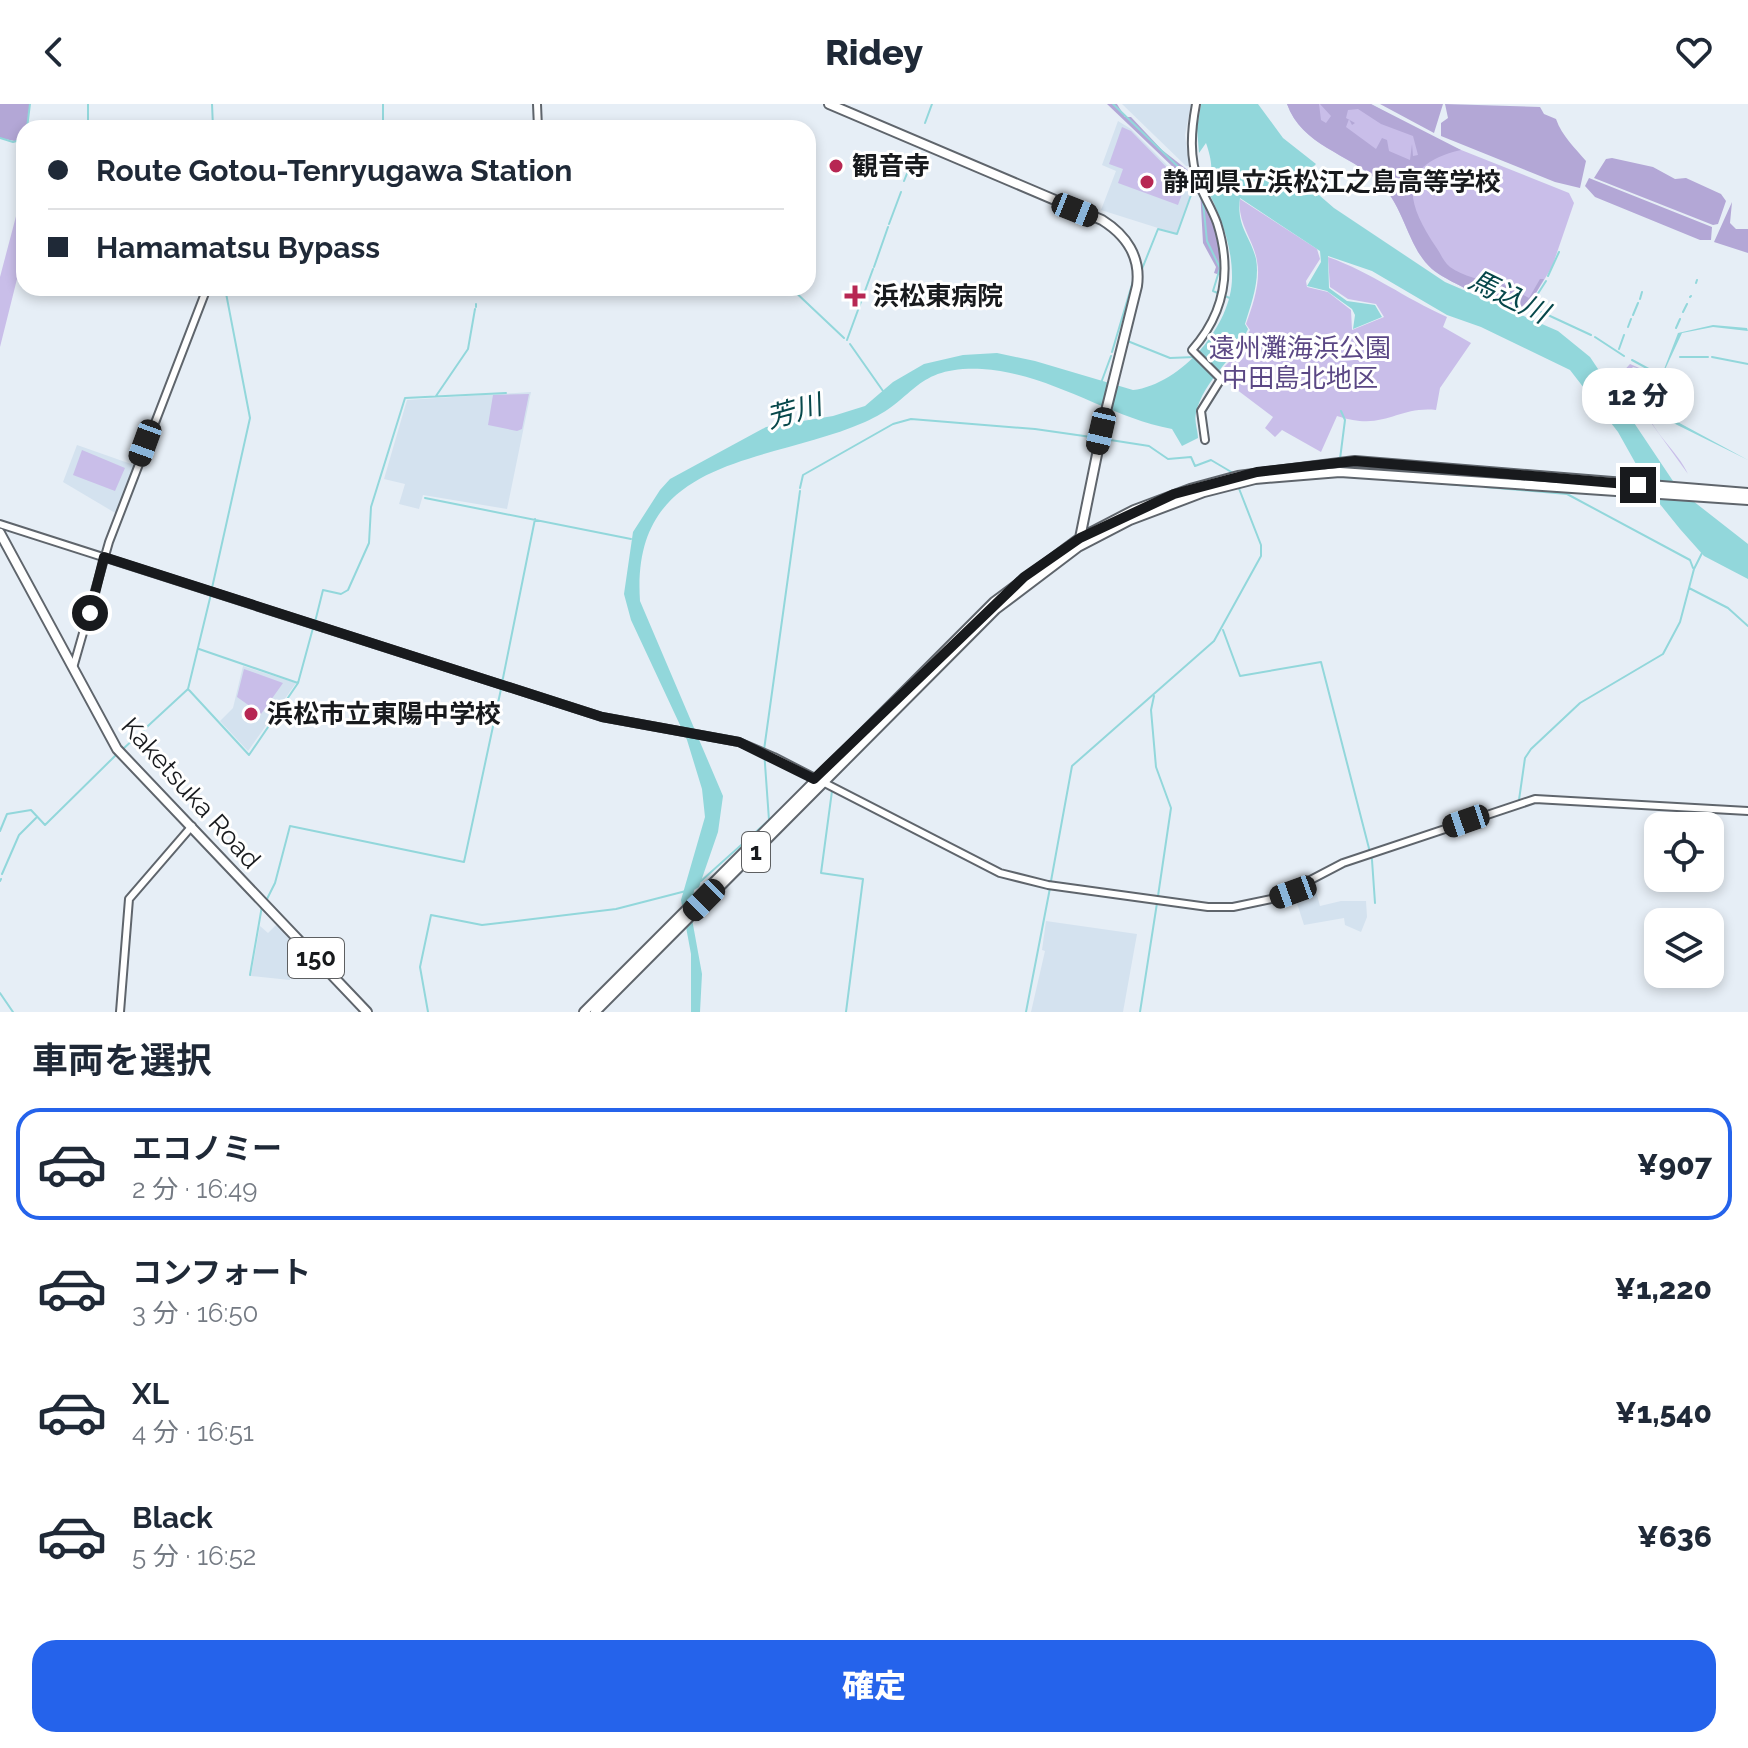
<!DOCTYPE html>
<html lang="ja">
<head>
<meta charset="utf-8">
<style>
	:root { --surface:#fff; --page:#f2f2f3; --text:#1f2937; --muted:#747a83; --line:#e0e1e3; --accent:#2563eb }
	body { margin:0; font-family:Raleway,"Noto Sans JP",sans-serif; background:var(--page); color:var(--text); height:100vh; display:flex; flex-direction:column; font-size:30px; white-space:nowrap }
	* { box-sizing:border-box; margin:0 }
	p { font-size:26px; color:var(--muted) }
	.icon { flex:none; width:44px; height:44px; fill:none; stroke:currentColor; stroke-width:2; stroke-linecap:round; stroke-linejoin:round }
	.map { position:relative; height:908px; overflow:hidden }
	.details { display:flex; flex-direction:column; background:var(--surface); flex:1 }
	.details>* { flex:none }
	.banner { position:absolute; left:16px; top:16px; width:800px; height:176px; border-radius:24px; box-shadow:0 4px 12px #0003; display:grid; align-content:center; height:176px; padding:0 32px; background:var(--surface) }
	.controls { position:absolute; left:1644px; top:708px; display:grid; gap:16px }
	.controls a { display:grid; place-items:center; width:80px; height:80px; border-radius:16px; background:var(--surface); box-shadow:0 4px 12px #0003; font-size:40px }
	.end { position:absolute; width:36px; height:36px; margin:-18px; border:10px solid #181a1d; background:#fff; box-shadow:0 0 0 4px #fff }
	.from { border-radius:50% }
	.bubble { position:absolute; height:56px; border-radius:24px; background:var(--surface); box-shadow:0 4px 12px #0003; font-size:26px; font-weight:800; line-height:56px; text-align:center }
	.car { position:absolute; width:24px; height:48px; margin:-24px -12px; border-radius:10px; box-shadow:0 0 6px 2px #0007; background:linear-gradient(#222 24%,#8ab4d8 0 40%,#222 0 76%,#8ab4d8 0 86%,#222 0) }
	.banner b { display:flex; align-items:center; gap:28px; height:76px; font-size:30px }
	.banner b+b { border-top:2px solid var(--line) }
	.banner i { width:20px; height:20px; background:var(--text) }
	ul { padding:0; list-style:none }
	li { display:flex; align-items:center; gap:24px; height:112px; margin:0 16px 12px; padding:0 16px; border:4px solid transparent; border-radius:24px }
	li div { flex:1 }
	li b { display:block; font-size:30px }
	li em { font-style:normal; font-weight:800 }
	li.current { border-color:var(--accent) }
	li>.icon { width:72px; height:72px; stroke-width:1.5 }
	h2 { padding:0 32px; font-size:36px; line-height:96px }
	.primary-button { display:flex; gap:16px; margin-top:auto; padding:16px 32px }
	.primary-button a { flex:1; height:92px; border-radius:24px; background:var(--accent); color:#fff; font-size:32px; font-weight:800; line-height:92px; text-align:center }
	header { display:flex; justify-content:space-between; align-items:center; height:104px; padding:0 32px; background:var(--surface); font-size:36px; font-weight:800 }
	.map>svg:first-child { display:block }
	.built { fill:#d4e2ef }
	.green { fill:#c9bee9 }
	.forest { fill:#b3a7d6; fill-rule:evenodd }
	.water { fill:#92d7db }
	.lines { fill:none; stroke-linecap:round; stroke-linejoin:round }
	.stream { stroke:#92d7db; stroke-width:2 }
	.river { stroke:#92d7db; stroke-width:5 }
	.major-casing { stroke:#5f656c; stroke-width:10 }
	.highway-casing { stroke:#5f656c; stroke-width:12 }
	.major { stroke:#fff; stroke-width:6 }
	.highway { stroke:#fff; stroke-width:8 }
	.route { stroke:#181a1d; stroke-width:10 }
	.poi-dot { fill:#b72753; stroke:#fff; stroke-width:3 }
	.labels { text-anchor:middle; stroke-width:6; stroke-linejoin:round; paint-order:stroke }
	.shield { fill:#fff; stroke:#5d5f61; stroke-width:2 }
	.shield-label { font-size:24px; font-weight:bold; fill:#181a1d }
	.poi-label { font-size:26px; font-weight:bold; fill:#181a1d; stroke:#fff; text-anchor:start }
	.park-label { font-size:26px; fill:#5b4885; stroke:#fff }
	.street-label { font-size:26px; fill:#181a1d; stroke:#fff }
	.water-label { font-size:28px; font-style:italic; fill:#07484b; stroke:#fff }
</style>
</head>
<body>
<header><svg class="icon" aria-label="back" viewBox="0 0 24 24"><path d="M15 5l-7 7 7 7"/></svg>Ridey<svg class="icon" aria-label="heart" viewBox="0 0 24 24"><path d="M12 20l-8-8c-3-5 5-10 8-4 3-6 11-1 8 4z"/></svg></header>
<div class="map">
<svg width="1748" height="908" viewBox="0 0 1748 908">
	<rect width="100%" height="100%" fill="#e6eef6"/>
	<path class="built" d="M 1122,0 L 1191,0 L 1185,31 L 1189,62 L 1186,62 Z
		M 1118,17 L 1131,25 L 1192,86 L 1177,130 L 1101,106 L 1116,67 L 1102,61 Z
		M 531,288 L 507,405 L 423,391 L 419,405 L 399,400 L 405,380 L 384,375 L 407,296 Z
		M 77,341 L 134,361 L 117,410 L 63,378 Z
		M 243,562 L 296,579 L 248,647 L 220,617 L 233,604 Z
		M 1314,780 L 1320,802 L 1341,797 L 1366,797 L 1367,813 L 1361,828 L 1345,821 L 1344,814 L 1304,821 L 1294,790 Z
		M 1046,817 L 1137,830 L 1123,908 L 1031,908 L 1045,847 L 1042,846 Z
		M 279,818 L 297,837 L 293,848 L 299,856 L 292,861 L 290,876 L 251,872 L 260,822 L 268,829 Z"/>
	<path class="green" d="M 1287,0 L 1371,0 L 1436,36 L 1569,89 L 1574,99 L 1552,163 L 1525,207 C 1510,207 1444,176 1432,165 C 1407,143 1405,102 1378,77 C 1348,49 1302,42 1287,0 Z
		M 1122,23 L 1131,27 L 1185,82 L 1178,101 L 1118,79 L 1123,65 L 1109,60 Z
		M 24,82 L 24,147 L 0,243 L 0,173 Z
		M 1240,95 L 1317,145 L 1320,155 L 1306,177 L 1307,183 L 1328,188 L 1351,206 L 1352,226 L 1384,213 L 1376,200 L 1348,195 L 1330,183 L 1328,153 C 1373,169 1404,194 1447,213 L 1443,223 L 1471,239 L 1440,284 L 1436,306 C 1396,302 1385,328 1337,312 L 1321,348 L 1282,326 L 1275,333 L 1265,324 L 1273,313 L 1224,276 L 1227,270 L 1222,265 L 1238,249 L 1250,226 L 1246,220 C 1253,201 1261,177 1257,157 C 1254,136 1237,119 1240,95 Z
		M 1630,260 L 1644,266 L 1633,263 L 1624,272 L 1630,280 L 1647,288 C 1636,316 1678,345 1688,370 L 1618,273 Z
		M 529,290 L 522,325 L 517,327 L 488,321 L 493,291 Z
		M 82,346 L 125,364 L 115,387 L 73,371 Z
		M 244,565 L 283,579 L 261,610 L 237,593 Z"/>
	<path class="forest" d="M 0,0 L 30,0 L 27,23 L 19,38 L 0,34 Z
		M 1107,0 L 1117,0 L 1125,13 L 1131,13 L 1162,46 L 1194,71 L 1197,79 L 1194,83 Z
		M 1287,0 L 1319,0 L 1321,16 L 1326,19 L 1331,12 L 1320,0 L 1371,0 L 1461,46 C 1396,61 1406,99 1436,143 C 1441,150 1443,157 1450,163 C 1463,172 1482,177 1496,178 C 1505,179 1519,189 1529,194 L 1540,175 L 1544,175 L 1525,207 C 1510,207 1444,176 1432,165 C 1407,143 1405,102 1378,77 C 1348,49 1302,42 1287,0 ZM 1358,5 L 1381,20 L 1413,32 L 1418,51 L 1413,52 L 1412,40 L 1410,56 L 1389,47 L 1387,36 L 1382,34 L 1376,45 L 1346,23 L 1349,15 L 1352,21 L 1355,19 L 1346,14 L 1348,6 Z
		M 1380,0 L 1443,0 L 1434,29 Z
		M 1445,0 L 1540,3 L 1544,10 L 1556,15 C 1562,32 1575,44 1586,57 L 1580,84 L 1555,78 L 1441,32 L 1441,19 L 1448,14 Z
		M 1612,54 L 1653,63 L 1675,75 L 1686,74 L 1721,90 L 1726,97 L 1718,120 L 1713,121 L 1594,74 L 1606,55 Z
		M 1589,74 L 1712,123 L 1711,136 L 1700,136 L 1595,93 L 1585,82 Z
		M 1200,85 L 1219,137 L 1220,171 L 1214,169 L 1216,163 L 1203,139 Z
		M 1732,98 L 1730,119 L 1736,125 L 1748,125 L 1748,149 L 1714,138 Z"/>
	<path class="water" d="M 1201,0 L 1258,0 L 1283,34 L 1316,60 L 1305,71 L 1312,85 L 1334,104 L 1445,178 L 1558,227 L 1590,253 L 1679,386 L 1748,440 L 1748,475 L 1704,452 L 1680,425 L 1655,394 L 1618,328 L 1570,266 L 1481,223 L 1447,211 L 1372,167 L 1328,152 L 1329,184 L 1347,197 L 1375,201 L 1382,213 L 1353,225 L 1355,211 L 1352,205 L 1327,187 L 1307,182 L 1321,158 L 1320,147 L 1240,94 C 1236,123 1251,133 1256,155 C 1260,177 1251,200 1245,220 L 1248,225 C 1234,256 1204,275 1196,309 C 1194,317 1198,327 1198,334 L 1182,342 L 1172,325 C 1106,312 1050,269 982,265 C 912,262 917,296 865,318 C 767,361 630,350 640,497 L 723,692 L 718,728 L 699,783 L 694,786 L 692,815 L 702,870 L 700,908 L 691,908 L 691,850 L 681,796 L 705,713 L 702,685 L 687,636 L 631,516 L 624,490 L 633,428 L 660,386 L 670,375 L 766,323 L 833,312 L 865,302 L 893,278 L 924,260 L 963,251 L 997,249 L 1035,257 L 1133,286 C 1182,280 1233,220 1232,172 C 1232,141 1220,110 1206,83 C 1215,71 1211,53 1206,39 L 1199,49 L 1197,24 Z
		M 1713,221 L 1747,224 L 1748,227 L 1713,223 L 1682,229 L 1648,302 L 1748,356 L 1649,307 L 1644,298 L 1648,287 L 1633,279 L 1638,274 L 1640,280 L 1650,285 L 1661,273 L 1678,229 Z"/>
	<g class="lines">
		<path class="stream" d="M 88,0 L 88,24
			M 212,0 L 213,24
			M 383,0 L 383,24
			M 1113,0 L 1195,79 L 1203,98 L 1207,137 L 1220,164 L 1213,187 L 1232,195
			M 925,19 L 932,0
			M 27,24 L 30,0
			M 0,34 L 13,38 L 24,35
			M 904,77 L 908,67
			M 889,120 L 901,88
			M 874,163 L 888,123
			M 1140,170 L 1158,125 L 1177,130 L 1195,80
			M 1548,172 L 1559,148
			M 1696,179 L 1697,176
			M 791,184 L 844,234
			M 1690,193 L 1691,192
			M 1640,195 L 1642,188
			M 1530,202 L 1546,177
			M 476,203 L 476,200
			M 1535,205 L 1591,231
			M 1683,208 L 1687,200
			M 1633,211 L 1638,199
			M 1628,223 L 1631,215
			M 1676,224 L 1680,215
			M 1595,233 L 1624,252
			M 847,236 L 873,165
			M 1125,236 L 1170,254 L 1195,253
			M 850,240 L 883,287
			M 1619,245 L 1624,231
			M 1112,248 L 1133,177
			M 1680,253 L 1708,253
			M 1712,253 L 1748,260
			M 1632,256 L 1656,269
			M 1101,279 L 1111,252
			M 436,292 L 468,245 L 475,205
			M 1104,335 L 1149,342 L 1168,355 L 1191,353 L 1195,362 L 1211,356 L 1233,369
			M 1340,355 L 1345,316 L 1341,307
			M 1341,372 L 1350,373
			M 1424,378 L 1470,382
			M 1485,383 L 1567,390 L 1690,456 L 1693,464
			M 800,384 L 803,371 L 893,320 L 911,315 L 1035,325 L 1098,334
			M 425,394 L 631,435
			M 212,484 L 250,314 L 225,184
			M 1689,484 L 1728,504 L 1748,522
			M 315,518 L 323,486 L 341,490 L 348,486 L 369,439 L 371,403 L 405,294 L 506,289
			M 1223,526 L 1240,572 L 1321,558 L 1372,756 L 1375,799
			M 199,545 L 298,579
			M 502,579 L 535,415
			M 189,586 L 249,651 L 298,579 L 313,524
			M 1154,592 L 1151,606 L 1156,663 L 1171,704 L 1158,792
			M 123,645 L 188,585 L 211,490
			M 832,687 L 821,769 L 863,775 L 846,908
			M 1519,696 L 1525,654 L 1531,645 L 1580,599 L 1663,550 L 1680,518 L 1694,465 L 1703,447
			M 0,727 L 7,710 L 31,706 L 45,721 L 118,649
			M 2,770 L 19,731 L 36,714
			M 0,777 L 1,775
			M 701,777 L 769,716 L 764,646 L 800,387
			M 1051,777 L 1072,662 L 1214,537 L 1261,452 L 1261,441 L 1238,382
			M 266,797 L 275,779 L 290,722 L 464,758 L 501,585
			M 250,871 L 262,802
			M 0,889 L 13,908
			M 428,908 L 420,863 L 431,811 L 482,821 L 616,805 L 686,787
			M 1026,908 L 1050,784
			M 1140,908 L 1157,799"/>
		<path class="river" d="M 1608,291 L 1620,283"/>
		<defs>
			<path id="major" d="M 537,0 L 538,24
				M 1196,0 C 1191,27 1189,53 1199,80 C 1204,93 1212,105 1217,119 C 1232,166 1225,209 1192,246 L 1221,275 L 1201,307 L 1205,336
				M 0,420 L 602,613 L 739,638 L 774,653 L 1000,769 L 1048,781 L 1208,803 L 1233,803 L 1276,794 L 1343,759 L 1535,695 L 1748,707
				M 73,564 L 109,438 L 207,184
				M 120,908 L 129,795 L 192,722"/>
			<path id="highway" d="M 829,0 L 1102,116 C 1126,131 1141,153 1137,182 L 1105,311 L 1080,434
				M 0,429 L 117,645 L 367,908
				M 799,697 L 833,665
				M 584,908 L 994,498 L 1080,434 L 1134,406 L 1190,385 L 1238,372 L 1355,357 L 1748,389
				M 595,908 L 996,505 L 1078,443 L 1130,416 L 1204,388 L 1255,375 L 1340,368 L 1748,396"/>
		</defs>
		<use href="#major" class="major-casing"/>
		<use href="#highway" class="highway-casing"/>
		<use href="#major" class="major"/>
		<use href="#highway" class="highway"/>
	</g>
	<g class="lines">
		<path class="route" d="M 90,509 L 104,453 L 602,613 L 739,638 L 814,675 L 1024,473 L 1080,434 L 1174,390 L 1257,368 L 1355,357 L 1638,381"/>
	</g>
	<g class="poi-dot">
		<circle cx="836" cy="62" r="8"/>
		<circle cx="1147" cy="78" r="8"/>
		<path d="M851 180h8v8h8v8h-8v8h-8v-8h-8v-8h8z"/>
		<circle cx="251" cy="610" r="8"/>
	</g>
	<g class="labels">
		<g class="shield">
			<rect x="742" y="728" width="28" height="40" rx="6"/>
			<rect x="288" y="834" width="56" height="40" rx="6"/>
		</g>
		<g class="shield-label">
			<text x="756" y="756">1</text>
			<text x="316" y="862">150</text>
		</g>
		<g class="poi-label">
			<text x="852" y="71">観音寺</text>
			<text x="1163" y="87">静岡県立浜松江之島高等学校</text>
			<text x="873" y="201">浜松東病院</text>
			<text x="267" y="619">浜松市立東陽中学校</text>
		</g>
		<g class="park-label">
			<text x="1300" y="253">遠州灘海浜公園<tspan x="1300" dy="30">中田島北地区</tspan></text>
		</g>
		<g class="street-label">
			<text transform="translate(191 689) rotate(48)" y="9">Kaketsuka Road</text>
		</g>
		<g class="water-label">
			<text transform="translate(1509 192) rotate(26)" y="10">馬込川</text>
			<text transform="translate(794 307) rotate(-16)" y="10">芳川</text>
		</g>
	</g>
</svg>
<div class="controls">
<a><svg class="icon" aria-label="locate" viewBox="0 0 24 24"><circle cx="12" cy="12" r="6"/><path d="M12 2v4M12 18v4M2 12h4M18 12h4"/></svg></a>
<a><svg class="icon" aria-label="layers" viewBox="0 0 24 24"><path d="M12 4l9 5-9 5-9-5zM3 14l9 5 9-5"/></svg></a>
</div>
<i class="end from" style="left:90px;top:509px"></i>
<i class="end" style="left:1638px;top:381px"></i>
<div class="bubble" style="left:1582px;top:264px;width:112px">12 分</div>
<i class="car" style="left:1075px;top:106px;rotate:112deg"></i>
<i class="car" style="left:1101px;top:327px;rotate:193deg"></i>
<i class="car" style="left:145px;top:339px;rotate:200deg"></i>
<i class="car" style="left:1466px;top:717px;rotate:251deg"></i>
<i class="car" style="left:1293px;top:788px;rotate:250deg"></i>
<i class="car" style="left:704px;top:796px;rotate:225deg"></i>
<div class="banner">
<b><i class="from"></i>Route Gotou-Tenryugawa Station</b>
<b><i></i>Hamamatsu Bypass</b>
</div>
</div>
<section class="details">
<h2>車両を選択</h2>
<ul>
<li class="current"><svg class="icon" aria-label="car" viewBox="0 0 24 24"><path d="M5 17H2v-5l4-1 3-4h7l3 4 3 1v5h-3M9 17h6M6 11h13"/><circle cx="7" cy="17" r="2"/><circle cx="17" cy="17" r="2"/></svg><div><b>エコノミー</b><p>2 分 · 16:49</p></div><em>¥907</em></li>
<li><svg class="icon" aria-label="car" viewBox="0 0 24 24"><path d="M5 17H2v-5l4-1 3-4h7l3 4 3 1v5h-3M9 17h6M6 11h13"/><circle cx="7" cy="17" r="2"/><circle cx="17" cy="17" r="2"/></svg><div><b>コンフォート</b><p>3 分 · 16:50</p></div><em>¥1,220</em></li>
<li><svg class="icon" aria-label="car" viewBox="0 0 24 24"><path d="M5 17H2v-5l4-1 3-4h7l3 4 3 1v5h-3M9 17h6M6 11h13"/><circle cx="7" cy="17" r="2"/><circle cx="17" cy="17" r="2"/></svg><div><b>XL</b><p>4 分 · 16:51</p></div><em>¥1,540</em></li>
<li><svg class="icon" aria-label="car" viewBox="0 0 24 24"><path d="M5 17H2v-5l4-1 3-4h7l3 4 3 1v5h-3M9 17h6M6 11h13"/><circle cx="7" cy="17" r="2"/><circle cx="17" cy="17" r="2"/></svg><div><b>Black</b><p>5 分 · 16:52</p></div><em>¥636</em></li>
</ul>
<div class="primary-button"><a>確定</a></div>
</section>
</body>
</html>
